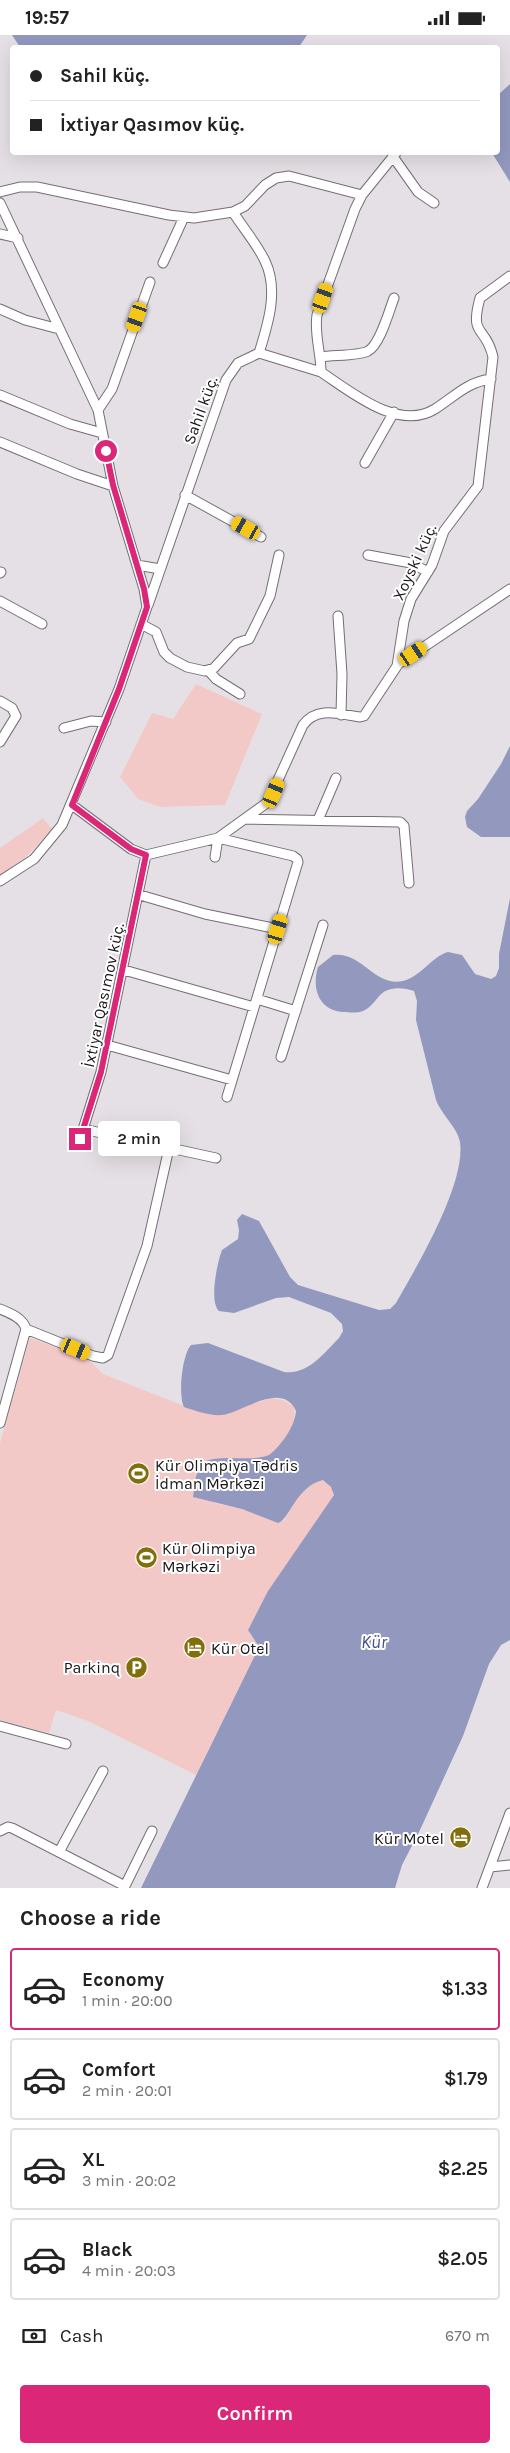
<!DOCTYPE html>
<html lang="en">
<head>
<meta charset="utf-8">
<style>
	:root { --surface:#fff; --page:#f2f2f2; --text:#222; --muted:#767676; --line:#e0e0e0; --accent:#db2777 }
	body { margin:0; font-family:Karla,sans-serif; background:var(--page); color:var(--text); height:100vh; display:flex; flex-direction:column; font-size:19px; white-space:nowrap }
	* { box-sizing:border-box; margin:0 }
	p { font-size:16px; color:var(--muted) }
	.icon { flex:none; width:28px; height:28px; fill:none; stroke:currentColor; stroke-width:2; stroke-linecap:round; stroke-linejoin:round }
	.map { position:relative; height:1853px; overflow:hidden }
	.side { display:flex; flex-direction:column; background:var(--surface); flex:1 }
	.side>* { flex:none }
	.banner { position:absolute; left:10px; top:10px; width:490px; height:110px; border-radius:5px; box-shadow:0 5px 20px #0002; display:grid; align-content:center; height:110px; padding:0 20px; background:var(--surface) }
	.end { position:absolute; width:22px; height:22px; margin:-11px; border:6px solid #db2777; background:#fff; box-shadow:0 0 0 2px #fff }
	.from { border-radius:50% }
	.bubble { position:absolute; height:35px; border-radius:5px; background:var(--surface); box-shadow:0 5px 20px #0002; font-size:16px; font-weight:600; line-height:35px; text-align:center }
	.car { position:absolute; width:15px; height:30px; margin:-15px -8px; border-radius:6px; box-shadow:0 0 4px 1px #0007; background:linear-gradient(#f5c518 24%,#345 0 40%,#f5c518 0 76%,#345 0 86%,#f5c518 0) }
	.banner b { display:flex; align-items:center; gap:18px; height:48px; font-size:19px }
	.banner b+b { border-top:1px solid var(--line) }
	.banner i { width:12px; height:12px; background:var(--text) }
	ul { padding:0; list-style:none }
	li { display:flex; align-items:center; gap:15px; height:82px; margin:0 10px 8px; padding:0 10px; border:2px solid var(--line); border-radius:5px }
	li div { flex:1 }
	li b { display:block; font-size:19px }
	li em { font-style:normal; font-weight:600 }
	li.active { border-color:var(--accent) }
	li>.icon { width:45px; height:45px; stroke-width:1.5 }
	h2 { padding:0 20px; font-size:22px; line-height:60px }
	.pay { display:flex; align-items:center; gap:12px; height:55px; padding:0 20px; font-size:19px }
	.pay p { margin-inline-start:auto }
	.action { display:flex; gap:10px; margin-top:auto; padding:10px 20px }
	.action a { flex:1; height:58px; border-radius:5px; background:var(--accent); color:#fff; font-size:20px; font-weight:600; line-height:58px; text-align:center }
	.status { display:flex; justify-content:space-between; align-items:center; height:35px; padding:0 25px; background:var(--surface); direction:ltr }
	.status svg { height:14px; fill:currentColor }
	.map>svg:first-child { display:block }
	.green { fill:#f3c9c8 }
	.water { fill:#9298be }
	.lines { fill:none; stroke-linecap:round; stroke-linejoin:round }
	.street-casing { stroke:#746f73; stroke-width:11 }
	.street { stroke:#fff; stroke-width:9 }
	.route { stroke:#db2777; stroke-width:6 }
	.labels { text-anchor:middle; stroke-width:4; stroke-linejoin:round; paint-order:stroke }
	.street-label { font-size:16px; fill:#191719; stroke:#fff }
	.poi-label { font-size:16px; fill:#191719; stroke:#fff; text-anchor:start }
	.water-label { font-size:18px; font-style:italic; fill:#4b5186; stroke:#fff }
</style>
</head>
<body>
<div class="status"><b>19:57</b><svg viewBox="0 0 49 12"><path d="M0 12V9h3v3zM5 12V6h3v6zM10 12V3h3v9zM15 12V0h3v12zM26 1h20v11H26zM47 4h2v5h-2z"/></svg></div>
<div class="map">
<svg width="510" height="1853" viewBox="0 0 510 1853">
	<rect width="100%" height="100%" fill="#e5e0e5"/>
	<path class="green" d="M 196,649 L 262,679 L 225,770 L 160,772 L 138,764 L 120,742 L 152,678 L 173,684 Z
		M 43,783 L 52,794 L 27,821 L 0,840 L 0,813 Z
		M 30,1303 L 88,1324 L 103,1339 L 202,1378 L 221,1380 L 271,1363 L 283,1365 L 293,1371 C 300,1386 282,1411 269,1420 C 248,1428 224,1418 203,1427 L 196,1441 L 214,1468 L 242,1474 L 278,1488 L 285,1485 C 293,1468 303,1447 324,1445 L 334,1456 L 332,1466 L 268,1556 L 248,1595 L 259,1612 L 196,1740 L 88,1686 L 56,1675 L 49,1698 L 0,1685 L 0,1408 Z"/>
	<path class="water" d="M 12,0 L 307,0 L 299,12 L 20,12 Z
		M 510,49 L 510,147 L 492,118 L 498,118 L 498,60 Z
		M 510,711 L 510,802 L 481,802 L 467,792 L 465,782 L 467,776 L 478,764 L 501,729 Z
		M 510,863 L 510,1605 L 501,1610 L 489,1629 L 463,1701 L 420,1795 L 402,1830 L 395,1853 L 141,1853 L 259,1612 L 248,1595 L 268,1556 L 334,1460 L 331,1452 L 323,1445 C 296,1451 289,1486 278,1488 L 242,1474 L 193,1462 L 196,1441 L 203,1427 C 224,1418 248,1428 269,1420 C 281,1411 295,1391 296,1376 C 282,1345 242,1378 222,1380 C 210,1381 196,1376 184,1372 C 178,1360 182,1320 191,1310 L 208,1308 L 284,1337 C 308,1340 324,1318 339,1303 L 343,1296 L 342,1289 L 331,1278 L 289,1262 L 276,1263 L 234,1278 L 219,1276 C 209,1267 217,1228 222,1215 L 238,1204 L 239,1195 L 237,1185 L 242,1179 L 259,1186 L 290,1242 L 298,1250 L 379,1275 L 390,1274 L 396,1268 C 417,1231 466,1149 460,1107 C 457,1092 441,1079 436,1065 L 416,985 L 417,966 L 414,956 C 406,953 396,952 388,955 C 378,958 374,971 365,975 C 360,978 352,978 346,977 C 320,977 311,955 318,932 L 333,920 C 362,916 374,952 403,946 C 422,941 431,922 448,917 L 462,920 L 475,939 L 491,944 L 496,941 L 499,933 L 499,919 Z"/>
	<g class="lines">
		<defs>
			<path id="street" d="M 396,118 L 362,160 L 355,174 L 317,280 C 314,299 321,318 321,337 C 350,356 398,397 435,374 C 454,362 467,347 491,344
				M 394,123 L 418,157 L 434,168
				M 0,157 L 20,152 L 37,152 L 169,180 L 194,183 L 233,177 L 245,171 L 265,150 L 276,143 L 289,141 L 362,160
				M 0,168 L 98,375 L 113,451 L 144,554 L 147,572 L 119,654 L 62,790 L 34,824 L 0,846
				M 0,199 L 18,203
				M 163,228 L 184,182
				M 0,274 L 25,285 L 59,294
				M 259,318 L 321,337
				M 321,322 C 333,320 359,321 368,316 C 380,310 389,276 394,263
				M 0,360 L 70,389 L 102,398
				M 98,375 L 112,354 L 150,247
				M 0,407 L 77,439 L 113,451
				M 365,428 L 394,377
				M 185,460 L 261,502
				M 368,520 L 411,528 L 428,537
				M 137,530 L 160,534
				M 0,538 L 1,537
				M 0,566 L 42,589
				M 148,570 L 226,345 L 238,328 L 259,318 C 268,289 279,255 265,226 C 257,209 243,193 233,177
				M 338,581 L 342,639 L 341,680
				M 141,589 L 156,597 L 164,617 L 170,623 L 187,632 L 205,636 L 214,633 L 237,608 L 249,604 L 270,561 L 279,520
				M 397,630 L 510,554
				M 208,635 L 216,644 L 240,659
				M 0,666 L 12,673 L 16,681 L 0,707
				M 64,693 L 91,686 L 106,687
				M 72,770 L 131,814 L 146,820 L 218,803 L 268,767 L 303,690 C 317,671 339,679 360,682 L 364,681 L 397,631 L 404,586 L 411,564 L 432,530 L 444,496 L 478,451 L 493,322 C 486,290 469,303 480,263 L 510,241
				M 246,784 L 400,787 L 404,791 L 409,848
				M 318,785 L 336,743
				M 215,822 L 218,803 L 293,821 L 297,824 L 298,827 L 227,1062
				M 140,860 L 205,879 L 278,894
				M 124,935 L 254,972
				M 257,964 L 296,976
				M 107,1010 L 232,1045
				M 281,1022 L 323,890
				M 83,1094 L 216,1123
				M 80,1104 L 101,1037 L 146,820
				M 0,1274 C 10,1278 23,1283 26,1294 L 0,1388
				M 26,1294 L 93,1321 L 103,1323 L 108,1320 L 147,1211 L 169,1113
				M 0,1691 L 66,1709
				M 0,1796 L 8,1792 L 12,1793 L 125,1851
				M 59,1817 L 103,1736
				M 490,1832 L 510,1830
				M 124,1853 L 152,1796
				M 482,1853 L 510,1778"/>
		</defs>
		<use href="#street" class="street-casing"/>
		<use href="#street" class="street"/>
	</g>
	<g class="lines">
		<path class="route" d="M 80,1104 L 101,1037 L 146,820 L 131,814 L 72,770 L 119,654 L 147,572 L 144,554 L 113,450 L 106,416"/>
	</g>
	<defs>
		<symbol id="stadium-disc" viewBox="-11 -11 22 22"><circle r="9.5" fill="#826e0b" stroke="#fff"/><path d="M0-5a6.5 5 0 1 0 0 10a6.5 5 0 1 0 0-10ZM-3.5-1.8h7v3.6h-7Z" fill="#fff"/></symbol>
		<symbol id="hotel-disc" viewBox="-11 -11 22 22"><circle r="9.5" fill="#826e0b" stroke="#fff"/><path d="M-6-4.5h1.5V1H6V5H4.5V3h-9V5H-6ZM-4 0a1.8 1.8 0 1 1 3.6 0ZM.5 0V-2.5h3Q6-2.5 6 0Z" fill="#fff"/></symbol>
		<symbol id="parking-disc" viewBox="-11 -11 22 22"><circle r="9.5" fill="#826e0b" stroke="#fff"/><path d="M-3.5-5.5H1a3.5 3.5 0 0 1 0 7H-1V5.5H-3.5ZM-1-3.4V-.6H.8a1.4 1.4 0 0 0 0-2.8Z" fill="#fff"/></symbol>
	</defs>
	<g fill-rule="evenodd">
		<use href="#stadium-disc" x="126" y="1426" width="25" height="25"/>
		<use href="#stadium-disc" x="134" y="1510" width="25" height="25"/>
		<use href="#hotel-disc" x="182" y="1600" width="25" height="25"/>
		<use href="#parking-disc" x="124" y="1620" width="25" height="25"/>
		<use href="#hotel-disc" x="448" y="1790" width="25" height="25"/>
	</g>
	<g class="labels">
		<g class="street-label">
			<text transform="translate(200 375) rotate(-70)" y="6">Sahil küç.</text>
			<text transform="translate(414 527) rotate(-65)" y="6">Xoyski küç.</text>
			<text transform="translate(103 960) rotate(-78)" y="6">İxtiyar Qasımov küç.</text>
		</g>
		<g class="poi-label">
			<text x="155" y="1436">Kür Olimpiya Tədris<tspan x="155" dy="18">İdman Mərkəzi</tspan></text>
			<text x="162" y="1519">Kür Olimpiya<tspan x="162" dy="18">Mərkəzi</tspan></text>
			<text x="211" y="1619">Kür Otel</text>
			<text x="120" y="1638" text-anchor="end">Parkinq</text>
			<text x="444" y="1809" text-anchor="end">Kür Motel</text>
		</g>
		<g class="water-label">
			<text x="374" y="1613">Kür</text>
		</g>
	</g>
</svg>
<i class="end from" style="left:106px;top:416px"></i>
<i class="end" style="left:80px;top:1104px"></i>
<div class="bubble" style="left:98px;top:1086px;width:82px">2 min</div>
<i class="car" style="left:323px;top:263px;rotate:19deg"></i>
<i class="car" style="left:137px;top:282px;rotate:199deg"></i>
<i class="car" style="left:246px;top:493px;rotate:299deg"></i>
<i class="car" style="left:413px;top:619px;rotate:56deg"></i>
<i class="car" style="left:274px;top:758px;rotate:23deg"></i>
<i class="car" style="left:278px;top:894px;rotate:17deg"></i>
<i class="car" style="left:76px;top:1314px;rotate:112deg"></i>
<div class="banner">
<b><i class="from"></i>Sahil küç.</b>
<b><i></i>İxtiyar Qasımov küç.</b>
</div>
</div>
<section class="side">
<h2>Choose a ride</h2>
<ul>
<li class="active"><svg class="icon" aria-label="car" viewBox="0 0 24 24"><path d="M5 17H2v-5l4-1 3-4h7l3 4 3 1v5h-3M9 17h6M6 11h13"/><circle cx="7" cy="17" r="2"/><circle cx="17" cy="17" r="2"/></svg><div><b>Economy</b><p>1 min · 20:00</p></div><em>$1.33</em></li>
<li><svg class="icon" aria-label="car" viewBox="0 0 24 24"><path d="M5 17H2v-5l4-1 3-4h7l3 4 3 1v5h-3M9 17h6M6 11h13"/><circle cx="7" cy="17" r="2"/><circle cx="17" cy="17" r="2"/></svg><div><b>Comfort</b><p>2 min · 20:01</p></div><em>$1.79</em></li>
<li><svg class="icon" aria-label="car" viewBox="0 0 24 24"><path d="M5 17H2v-5l4-1 3-4h7l3 4 3 1v5h-3M9 17h6M6 11h13"/><circle cx="7" cy="17" r="2"/><circle cx="17" cy="17" r="2"/></svg><div><b>XL</b><p>3 min · 20:02</p></div><em>$2.25</em></li>
<li><svg class="icon" aria-label="car" viewBox="0 0 24 24"><path d="M5 17H2v-5l4-1 3-4h7l3 4 3 1v5h-3M9 17h6M6 11h13"/><circle cx="7" cy="17" r="2"/><circle cx="17" cy="17" r="2"/></svg><div><b>Black</b><p>4 min · 20:03</p></div><em>$2.05</em></li>
</ul>
<div class="pay"><svg class="icon" aria-label="cash" viewBox="0 0 24 24"><path d="M3 7h18v10H3z"/><circle cx="12" cy="12" r="2"/></svg>Cash<p>670 m</p></div>
<div class="action"><a>Confirm</a></div>
</section>
</body>
</html>
